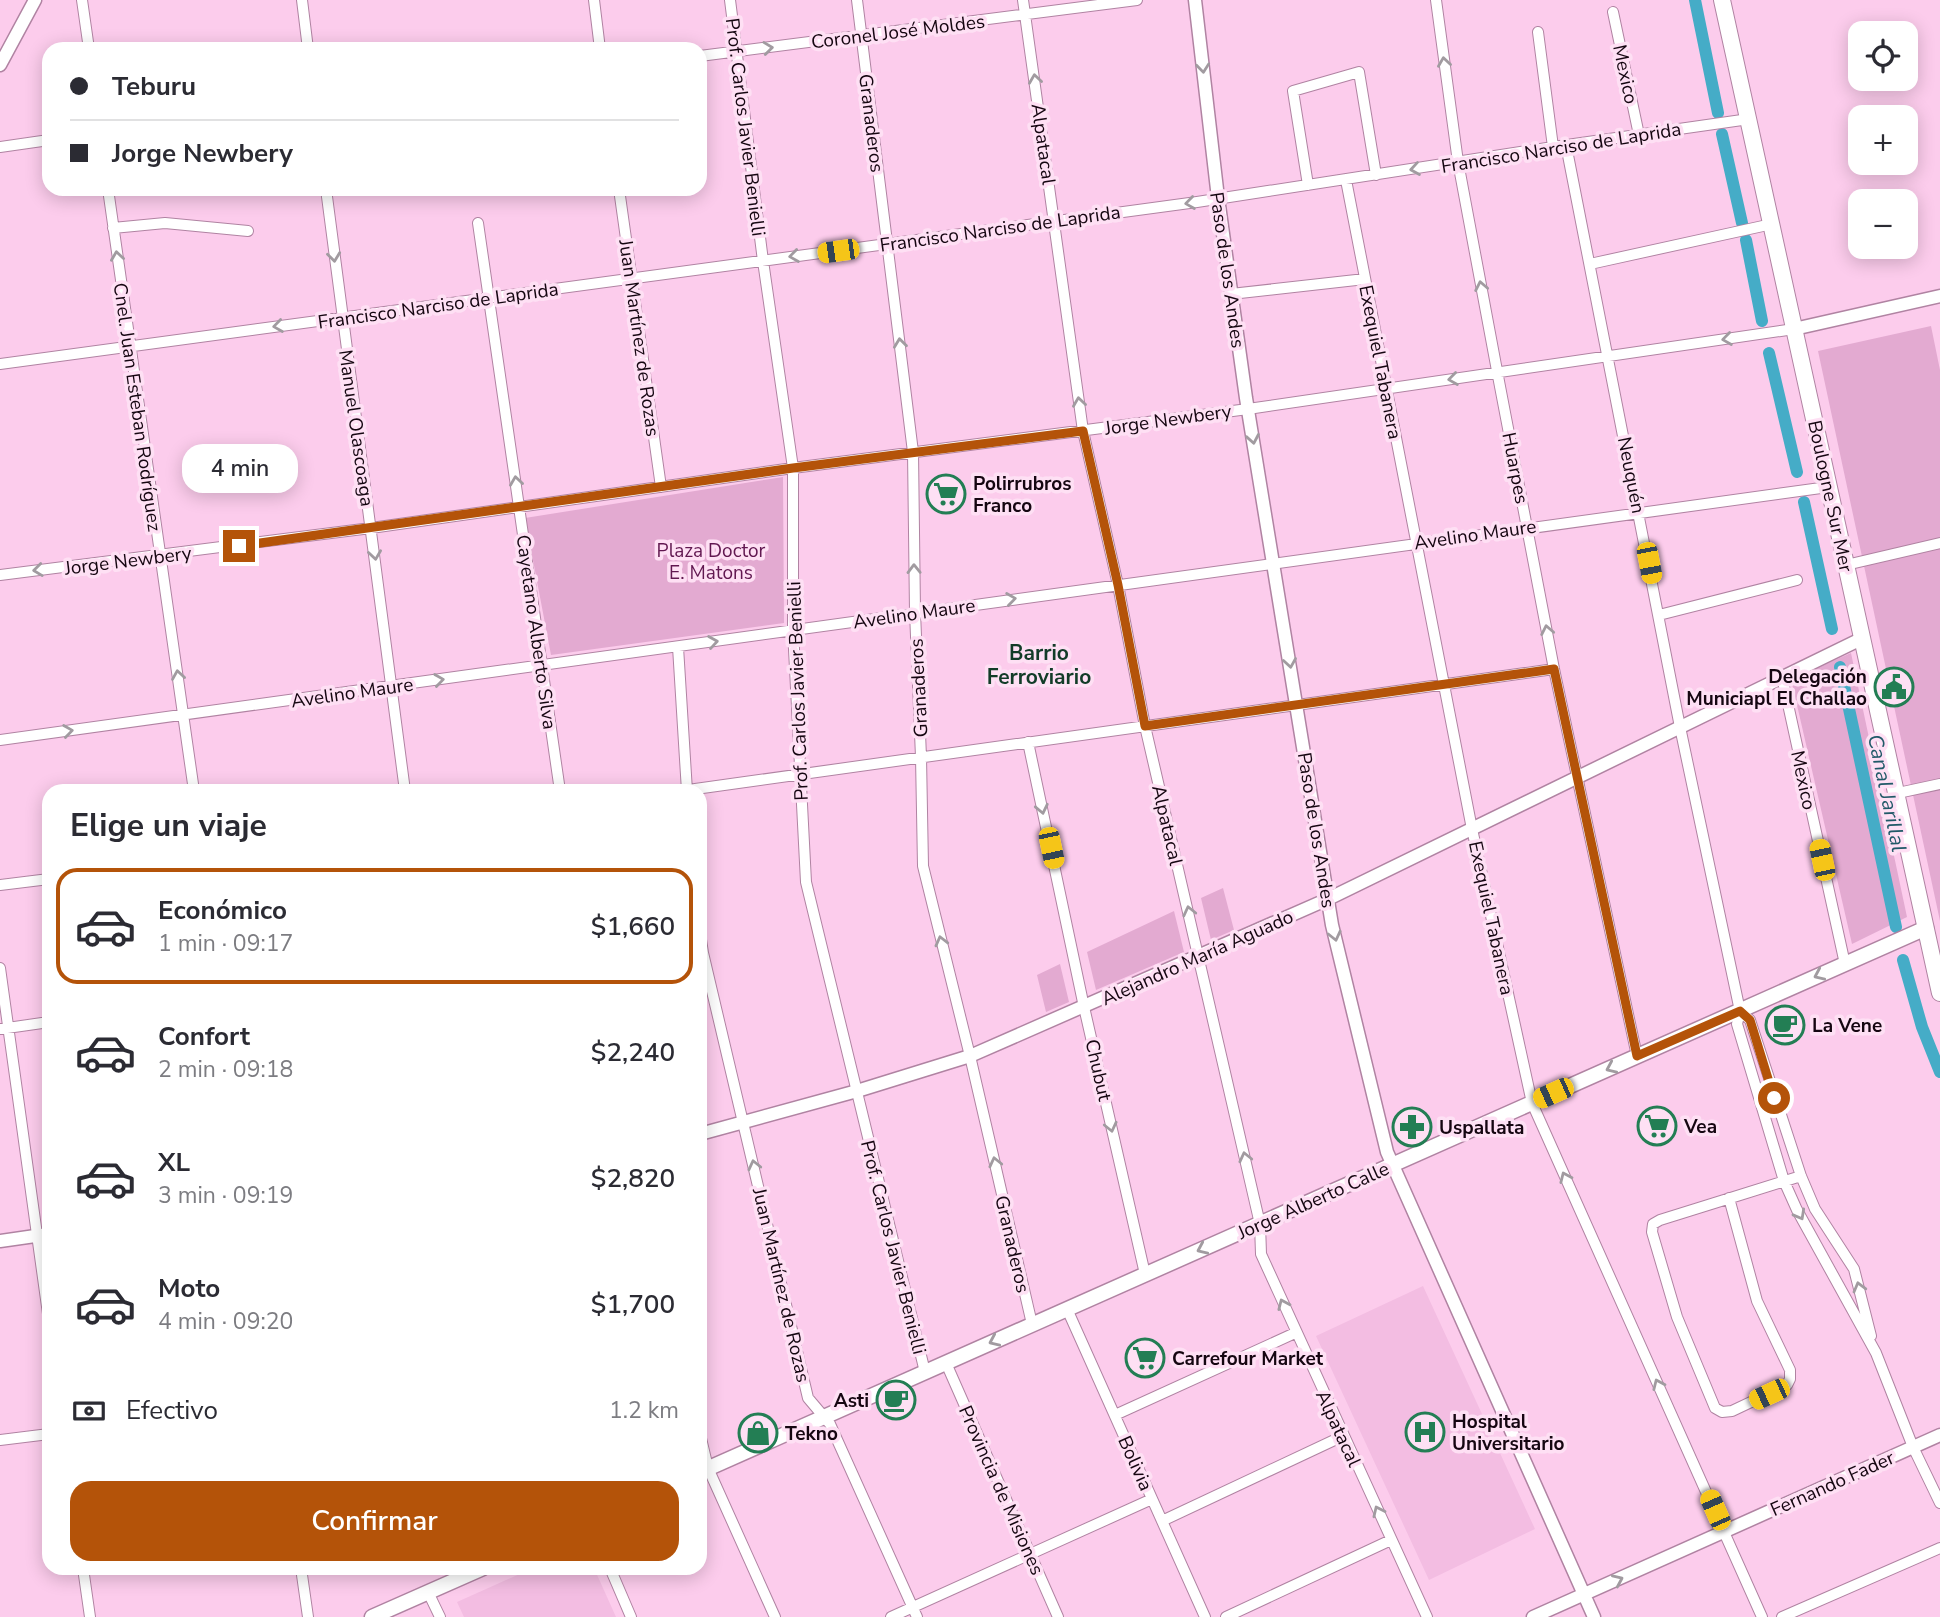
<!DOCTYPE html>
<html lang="es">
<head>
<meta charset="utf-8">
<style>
	:root { --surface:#fff; --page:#f2f2f3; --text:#2b2b33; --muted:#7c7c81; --line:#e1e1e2; --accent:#b45309 }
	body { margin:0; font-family:"Nunito Sans",sans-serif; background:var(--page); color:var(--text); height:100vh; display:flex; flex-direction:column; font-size:26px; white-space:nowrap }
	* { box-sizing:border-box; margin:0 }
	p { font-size:23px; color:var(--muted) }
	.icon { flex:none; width:38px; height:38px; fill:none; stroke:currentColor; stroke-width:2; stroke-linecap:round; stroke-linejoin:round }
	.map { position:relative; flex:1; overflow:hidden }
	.details { position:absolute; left:42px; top:784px; width:665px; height:791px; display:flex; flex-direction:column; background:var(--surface); border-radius:21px; box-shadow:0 4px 18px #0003 }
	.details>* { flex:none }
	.guide { position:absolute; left:42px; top:42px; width:665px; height:154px; border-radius:21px; box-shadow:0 4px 18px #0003; display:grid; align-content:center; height:154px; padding:0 28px; background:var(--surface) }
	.fabs { position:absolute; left:1848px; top:21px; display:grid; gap:14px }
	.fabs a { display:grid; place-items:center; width:70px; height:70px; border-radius:14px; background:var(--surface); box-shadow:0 4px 18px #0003; font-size:35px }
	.end { position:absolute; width:32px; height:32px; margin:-16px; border:9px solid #b45309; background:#fff; box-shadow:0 0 0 4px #fff }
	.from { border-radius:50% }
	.bubble { position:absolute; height:49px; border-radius:21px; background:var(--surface); box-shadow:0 4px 18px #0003; font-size:23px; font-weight:600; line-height:49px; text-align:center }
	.car { position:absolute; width:21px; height:42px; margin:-21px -10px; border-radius:9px; box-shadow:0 0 5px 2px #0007; background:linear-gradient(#f5c518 24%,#345 0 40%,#f5c518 0 76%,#345 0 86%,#f5c518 0) }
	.guide b { display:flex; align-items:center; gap:24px; height:66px; font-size:26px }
	.guide b+b { border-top:2px solid var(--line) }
	.guide i { width:18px; height:18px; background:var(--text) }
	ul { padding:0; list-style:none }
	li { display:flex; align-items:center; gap:21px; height:116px; margin:0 14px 10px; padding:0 14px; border:4px solid transparent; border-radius:21px }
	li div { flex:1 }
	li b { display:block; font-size:26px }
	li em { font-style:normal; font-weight:600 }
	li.active { border-color:var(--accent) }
	li>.icon { width:63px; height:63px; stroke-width:1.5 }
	h2 { padding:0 28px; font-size:32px; line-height:84px }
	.pay { display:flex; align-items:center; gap:18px; height:77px; padding:0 28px; font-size:26px }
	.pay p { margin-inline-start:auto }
	.action { display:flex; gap:14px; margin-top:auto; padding:14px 28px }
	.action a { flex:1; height:80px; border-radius:21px; background:var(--accent); color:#fff; font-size:28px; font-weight:600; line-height:80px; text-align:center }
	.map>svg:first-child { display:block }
	.built { fill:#f3bde2 }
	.green { fill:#e3aad1 }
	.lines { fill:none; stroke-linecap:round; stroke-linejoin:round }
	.canal { stroke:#45acc7; stroke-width:12 }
	.minor-casing { stroke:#b083a2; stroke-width:12 }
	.tertiary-casing { stroke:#b083a2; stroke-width:15 }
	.secondary-casing { stroke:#b083a2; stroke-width:17 }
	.primary-casing { stroke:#b083a2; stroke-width:18 }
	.minor { stroke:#fff; stroke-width:10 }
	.tertiary { stroke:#fff; stroke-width:12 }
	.secondary { stroke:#fff; stroke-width:14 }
	.primary { stroke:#fff; stroke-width:16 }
	.oneway { stroke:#a19ba0 }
	.route { stroke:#b45309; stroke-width:9 }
	.labels { text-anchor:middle; stroke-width:7; stroke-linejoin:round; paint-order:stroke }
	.street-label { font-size:19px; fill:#150611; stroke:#fee0f4 }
	.poi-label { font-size:19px; font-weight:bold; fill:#150611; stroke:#fee0f4; text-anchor:start }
	.park-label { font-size:19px; fill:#611750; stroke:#fee0f4 }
	.neighbourhood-label { font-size:21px; font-weight:bold; fill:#123c28; stroke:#fee0f4 }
	.water-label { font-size:21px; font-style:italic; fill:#215968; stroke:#fee0f4 }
</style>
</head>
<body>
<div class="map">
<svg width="1940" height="1617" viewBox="0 0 1940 1617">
	<rect width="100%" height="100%" fill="#fcccec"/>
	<path class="built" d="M 1423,1286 L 1535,1529 L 1429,1580 L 1316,1336 Z
		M 533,1568 L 594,1568 L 616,1617 L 464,1617 L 457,1602 Z"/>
	<path class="green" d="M 1931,326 L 1940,370 L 1940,921 L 1818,351 Z
		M 783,477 L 784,623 L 551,655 L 525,518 Z
		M 1851,653 L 1907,917 L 1852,944 L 1791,679 Z
		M 1223,888 L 1234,930 L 1211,940 L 1201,898 Z
		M 1174,911 L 1184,952 L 1096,990 L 1087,952 Z
		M 1060,964 L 1069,1002 L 1046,1012 L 1037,975 Z"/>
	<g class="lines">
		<path class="canal" d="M 1695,0 L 1718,113
			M 1722,134 L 1742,223
			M 1746,240 L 1762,321
			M 1769,353 L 1797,472
			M 1804,502 L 1832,629
			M 1840,667 L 1896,927
			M 1903,960 L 1922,1027 L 1940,1072"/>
		<defs>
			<path id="minor" d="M 82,0 L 89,49
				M 302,0 L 308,49
				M 594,0 L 600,49
				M 730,0 L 763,261 L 793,468 L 793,630 L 806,882 L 925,1372
				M 857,0 L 913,452 L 915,612 L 921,757 L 923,866 L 970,1056 L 1032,1324
				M 1023,0 L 1083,431 L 1118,585 L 1145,726 L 1260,1224 L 1261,1254 L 1427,1617
				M 1436,0 L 1458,162 L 1498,376 L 1554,669 L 1637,1056
				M 1613,12 L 1639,135
				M 1538,32 L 1553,147
				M 700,56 L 1137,0
				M 1566,145 L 1680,727 L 1740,1011 L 1737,1024 L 1784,1181 L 1797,1210 L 1876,1353 L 1913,1447 L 1940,1503
				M 0,147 L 49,140
				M 1346,180 L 1472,829 L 1532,1103 L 1762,1617
				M 1308,185 L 1293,91 L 1359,72 L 1376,175
				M 108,189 L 194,791
				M 326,189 L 405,791
				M 619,189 L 661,487
				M 478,223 L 560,791
				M 113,228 L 165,223 L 248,231
				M 1590,264 L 1772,224
				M 1231,294 L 1365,279
				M 0,364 L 1197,202 L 1553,147 L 1749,119
				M 1846,565 L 1940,543
				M 0,575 L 371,528 L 793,468 L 1248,409 L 1794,329
				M 1659,615 L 1797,580
				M 678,647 L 687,791
				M 1782,677 L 1845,964
				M 0,740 L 1828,487
				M 1028,742 L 1084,1007 L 1145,1274
				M 681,791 L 1554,669
				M 1898,793 L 1940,784
				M 0,885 L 49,879
				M 700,933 L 703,953 L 808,1398 L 830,1424 L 917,1617
				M 0,968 L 49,1321
				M 1740,1011 L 1750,1020 L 1801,1176 L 1815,1209 L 1854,1269 L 1871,1336
				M 0,1029 L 49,1022
				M 1729,1198 L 1757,1301 L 1790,1370 L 1790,1379 L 1787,1385 L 1732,1411 L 1722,1412 L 1715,1408 L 1677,1317 L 1652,1232 L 1653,1224 L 1660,1220 C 1707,1205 1754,1191 1801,1176
				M 1067,1309 L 1205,1617
				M 946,1363 L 1058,1617
				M 1115,1415 L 1295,1333
				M 700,1434 L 708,1468 L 775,1617
				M 0,1440 L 49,1434
				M 1162,1521 L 1343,1436
				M 83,1568 L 90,1617
				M 301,1568 L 308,1617
				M 610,1568 L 631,1617
				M 428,1592 L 440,1617
				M 891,1617 L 1152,1499
				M 1226,1617 L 1391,1540
				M 1782,1617 L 1940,1548"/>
			<path id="tertiary" d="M 1195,0 L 1218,198 L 1246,398 L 1332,925 L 1387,1152 L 1594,1617
				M 0,65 L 35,0
				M 1794,329 L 1940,296
				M 700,1134 L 857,1091 L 970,1056 L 1328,899 L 1863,638
				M 0,1241 L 49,1234
				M 1533,1617 L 1940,1435"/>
			<path id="secondary" d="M 700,1472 L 1926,928
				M 372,1617 L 483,1568"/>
			<path id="primary" d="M 1722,0 L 1940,993"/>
		</defs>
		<use href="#minor" class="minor-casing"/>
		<use href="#tertiary" class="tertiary-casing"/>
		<use href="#secondary" class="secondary-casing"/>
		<use href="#primary" class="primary-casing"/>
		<use href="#minor" class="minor"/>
		<use href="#tertiary" class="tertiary"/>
		<use href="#secondary" class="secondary"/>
		<use href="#primary" class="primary"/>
	</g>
	<defs><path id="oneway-chevron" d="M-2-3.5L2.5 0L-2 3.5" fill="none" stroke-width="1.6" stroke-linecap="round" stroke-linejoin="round" transform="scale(1.75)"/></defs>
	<g class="oneway">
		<use href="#oneway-chevron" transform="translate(768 48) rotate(-7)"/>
		<use href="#oneway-chevron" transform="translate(1444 62) rotate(-98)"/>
		<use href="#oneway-chevron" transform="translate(1203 68) rotate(84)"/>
		<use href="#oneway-chevron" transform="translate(1035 79) rotate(-98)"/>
		<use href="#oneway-chevron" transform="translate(1415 169) rotate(171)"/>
		<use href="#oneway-chevron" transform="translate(1190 203) rotate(172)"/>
		<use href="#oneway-chevron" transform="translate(117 256) rotate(-98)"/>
		<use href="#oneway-chevron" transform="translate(794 256) rotate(172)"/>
		<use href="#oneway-chevron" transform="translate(334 257) rotate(83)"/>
		<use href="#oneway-chevron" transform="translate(1481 286) rotate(-101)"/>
		<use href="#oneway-chevron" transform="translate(278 326) rotate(172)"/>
		<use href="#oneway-chevron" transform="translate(1727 339) rotate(172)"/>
		<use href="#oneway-chevron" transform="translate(900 343) rotate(-97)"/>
		<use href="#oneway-chevron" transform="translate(1453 379) rotate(172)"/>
		<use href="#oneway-chevron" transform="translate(1079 402) rotate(-98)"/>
		<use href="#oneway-chevron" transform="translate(1253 439) rotate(80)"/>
		<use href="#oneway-chevron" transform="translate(516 481) rotate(-98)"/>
		<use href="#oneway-chevron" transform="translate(375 555) rotate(82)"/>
		<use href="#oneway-chevron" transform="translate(914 569) rotate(-91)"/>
		<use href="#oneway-chevron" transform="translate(38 570) rotate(173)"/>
		<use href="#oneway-chevron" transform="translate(1011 599) rotate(-8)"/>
		<use href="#oneway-chevron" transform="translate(1547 630) rotate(-101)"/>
		<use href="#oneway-chevron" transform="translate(713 642) rotate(-9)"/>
		<use href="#oneway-chevron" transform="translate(1290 663) rotate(81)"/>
		<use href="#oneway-chevron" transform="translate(178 675) rotate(-99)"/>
		<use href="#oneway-chevron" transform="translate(439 680) rotate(-8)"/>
		<use href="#oneway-chevron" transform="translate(68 731) rotate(-8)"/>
		<use href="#oneway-chevron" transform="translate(1042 809) rotate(78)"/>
		<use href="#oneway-chevron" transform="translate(1189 911) rotate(-103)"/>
		<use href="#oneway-chevron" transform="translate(1335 936) rotate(77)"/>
		<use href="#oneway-chevron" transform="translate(941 941) rotate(-104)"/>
		<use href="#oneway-chevron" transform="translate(1819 975) rotate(156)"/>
		<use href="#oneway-chevron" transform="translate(1611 1068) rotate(156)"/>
		<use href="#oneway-chevron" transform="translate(1111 1127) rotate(77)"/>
		<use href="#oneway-chevron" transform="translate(1245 1157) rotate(-103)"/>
		<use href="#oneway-chevron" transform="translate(995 1162) rotate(-103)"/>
		<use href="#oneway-chevron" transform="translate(754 1165) rotate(-103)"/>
		<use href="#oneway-chevron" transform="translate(1565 1177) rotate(-114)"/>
		<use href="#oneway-chevron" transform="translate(1800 1215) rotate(61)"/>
		<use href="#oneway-chevron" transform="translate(1202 1249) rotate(156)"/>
		<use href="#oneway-chevron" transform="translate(1859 1287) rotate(-105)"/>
		<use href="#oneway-chevron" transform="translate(1283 1304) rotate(-114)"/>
		<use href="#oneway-chevron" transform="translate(994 1341) rotate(156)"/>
		<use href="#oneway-chevron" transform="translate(1658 1384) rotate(-114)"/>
		<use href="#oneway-chevron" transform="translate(1378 1511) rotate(-115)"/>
		<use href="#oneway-chevron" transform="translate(1618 1580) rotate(-24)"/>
	</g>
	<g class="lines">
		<path class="route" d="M 239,546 L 793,468 L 1083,431 L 1118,585 L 1145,726 L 1554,669 L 1637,1056 L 1740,1011 L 1750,1020 L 1774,1098"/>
	</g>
	<defs>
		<symbol id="supermarket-ring" viewBox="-11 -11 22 22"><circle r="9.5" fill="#fee0f4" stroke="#237e54" stroke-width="1.5"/><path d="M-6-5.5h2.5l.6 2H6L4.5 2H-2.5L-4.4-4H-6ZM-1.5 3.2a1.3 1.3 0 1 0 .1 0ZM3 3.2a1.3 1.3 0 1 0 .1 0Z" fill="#237e54"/></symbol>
		<symbol id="civic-ring" viewBox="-11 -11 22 22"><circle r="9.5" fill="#fee0f4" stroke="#237e54" stroke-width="1.5"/><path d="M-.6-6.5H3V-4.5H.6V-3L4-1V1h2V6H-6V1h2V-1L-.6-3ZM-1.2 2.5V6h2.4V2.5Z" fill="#237e54"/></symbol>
		<symbol id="cafe-ring" viewBox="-11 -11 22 22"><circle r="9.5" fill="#fee0f4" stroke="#237e54" stroke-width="1.5"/><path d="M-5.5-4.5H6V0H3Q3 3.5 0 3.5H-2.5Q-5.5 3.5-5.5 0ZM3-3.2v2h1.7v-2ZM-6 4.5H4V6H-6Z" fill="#237e54"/></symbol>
		<symbol id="pharmacy-ring" viewBox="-11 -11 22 22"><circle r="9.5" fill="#fee0f4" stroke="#237e54" stroke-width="1.5"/><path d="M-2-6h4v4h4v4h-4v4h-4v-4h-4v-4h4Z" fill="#237e54"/></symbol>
		<symbol id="hospital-ring" viewBox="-11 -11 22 22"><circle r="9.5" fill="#fee0f4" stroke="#237e54" stroke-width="1.5"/><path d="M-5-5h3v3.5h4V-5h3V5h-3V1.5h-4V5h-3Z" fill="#237e54"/></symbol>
		<symbol id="shop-ring" viewBox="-11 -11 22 22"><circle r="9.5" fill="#fee0f4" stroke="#237e54" stroke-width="1.5"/><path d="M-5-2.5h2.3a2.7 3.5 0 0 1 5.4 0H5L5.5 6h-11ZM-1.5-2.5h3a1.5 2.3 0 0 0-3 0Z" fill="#237e54"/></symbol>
	</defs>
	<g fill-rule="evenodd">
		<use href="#supermarket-ring" x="924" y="472" width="44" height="44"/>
		<use href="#civic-ring" x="1872" y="665" width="44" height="44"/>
		<use href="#cafe-ring" x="1763" y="1003" width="44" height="44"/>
		<use href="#supermarket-ring" x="1635" y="1104" width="44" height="44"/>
		<use href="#pharmacy-ring" x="1390" y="1105" width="44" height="44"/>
		<use href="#supermarket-ring" x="1123" y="1336" width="44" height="44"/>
		<use href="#cafe-ring" x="874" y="1378" width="44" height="44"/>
		<use href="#hospital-ring" x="1403" y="1410" width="44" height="44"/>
		<use href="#shop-ring" x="736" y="1411" width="44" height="44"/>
	</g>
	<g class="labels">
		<g class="street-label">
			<text transform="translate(898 31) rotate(-7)" y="7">Coronel José Moldes</text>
			<text transform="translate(1626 74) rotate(78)" y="7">Mexico</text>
			<text transform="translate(872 123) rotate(83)" y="7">Granaderos</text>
			<text transform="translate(746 127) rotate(83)" y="7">Prof. Carlos Javier Benielli</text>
			<text transform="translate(1044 144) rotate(82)" y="7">Alpatacal</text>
			<text transform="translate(1561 147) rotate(-9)" y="7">Francisco Narciso de Laprida</text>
			<text transform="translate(1000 228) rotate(-8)" y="7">Francisco Narciso de Laprida</text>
			<text transform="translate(1228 270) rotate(82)" y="7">Paso de los Andes</text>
			<text transform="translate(438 305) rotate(-8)" y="7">Francisco Narciso de Laprida</text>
			<text transform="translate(640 338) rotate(82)" y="7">Juan Martínez de Rozas</text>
			<text transform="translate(1381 362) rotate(79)" y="7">Exequiel Tabanera</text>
			<text transform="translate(138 407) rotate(82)" y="7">Cnel. Juan Esteban Rodríguez</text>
			<text transform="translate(1168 419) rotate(-8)" y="7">Jorge Newbery</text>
			<text transform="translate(357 428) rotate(82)" y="7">Manuel Olascoaga</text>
			<text transform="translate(1516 468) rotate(79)" y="7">Huarpes</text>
			<text transform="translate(1632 475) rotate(79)" y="7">Neuquén</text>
			<text transform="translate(1831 496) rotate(78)" y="7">Boulogne Sur Mer</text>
			<text transform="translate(1475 534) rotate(-8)" y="7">Avelino Maure</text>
			<text transform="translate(128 560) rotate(-7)" y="7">Jorge Newbery</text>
			<text transform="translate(914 613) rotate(-8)" y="7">Avelino Maure</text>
			<text transform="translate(537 632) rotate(82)" y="7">Cayetano Alberto Silva</text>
			<text transform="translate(918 688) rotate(-93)" y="7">Granaderos</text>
			<text transform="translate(797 691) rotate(-92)" y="7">Prof. Carlos Javier Benielli</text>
			<text transform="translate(352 692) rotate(-8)" y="7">Avelino Maure</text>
			<text transform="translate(1804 780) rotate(78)" y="7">Mexico</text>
			<text transform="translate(1168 825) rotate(77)" y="7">Alpatacal</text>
			<text transform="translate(1317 830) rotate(81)" y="7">Paso de los Andes</text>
			<text transform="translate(1492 918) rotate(78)" y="7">Exequiel Tabanera</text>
			<text transform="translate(1197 957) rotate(-24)" y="7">Alejandro María Aguado</text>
			<text transform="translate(1099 1070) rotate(77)" y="7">Chubut</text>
			<text transform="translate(1313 1200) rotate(-24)" y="7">Jorge Alberto Calle</text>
			<text transform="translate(1013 1244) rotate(77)" y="7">Granaderos</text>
			<text transform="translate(894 1247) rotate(76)" y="7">Prof. Carlos Javier Benielli</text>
			<text transform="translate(782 1285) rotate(77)" y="7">Juan Martínez de Rozas</text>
			<text transform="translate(1339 1428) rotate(65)" y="7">Alpatacal</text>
			<text transform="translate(1136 1463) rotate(66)" y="7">Bolivia</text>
			<text transform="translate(1832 1483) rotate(-24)" y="7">Fernando Fader</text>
			<text transform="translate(1002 1490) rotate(66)" y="7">Provincia de Misiones</text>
		</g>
		<g class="poi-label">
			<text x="973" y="490">Polirrubros<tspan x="973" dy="22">Franco</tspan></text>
			<text x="1867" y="683" text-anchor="end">Delegación<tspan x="1867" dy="22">Municiapl El Challao</tspan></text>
			<text x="1812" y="1032">La Vene</text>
			<text x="1684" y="1133">Vea</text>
			<text x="1439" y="1134">Uspallata</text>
			<text x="1172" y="1365">Carrefour Market</text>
			<text x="869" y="1407" text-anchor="end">Asti</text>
			<text x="1452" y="1428">Hospital<tspan x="1452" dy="22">Universitario</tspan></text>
			<text x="785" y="1440">Tekno</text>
		</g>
		<g class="park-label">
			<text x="711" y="557">Plaza Doctor<tspan x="711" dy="22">E. Matons</tspan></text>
		</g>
		<g class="neighbourhood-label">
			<text x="1039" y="660">Barrio<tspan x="1039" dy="24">Ferroviario</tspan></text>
		</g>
		<g class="water-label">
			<text transform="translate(1887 793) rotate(78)" y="7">Canal Jarillal</text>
		</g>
	</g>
</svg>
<div class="fabs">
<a><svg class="icon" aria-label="locate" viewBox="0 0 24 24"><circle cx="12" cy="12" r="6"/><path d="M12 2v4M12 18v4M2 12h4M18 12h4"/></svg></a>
<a>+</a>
<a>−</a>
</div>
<i class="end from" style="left:1774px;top:1098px"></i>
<i class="end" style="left:239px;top:546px"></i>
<div class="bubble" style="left:182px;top:444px;width:116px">4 min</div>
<i class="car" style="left:838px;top:251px;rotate:262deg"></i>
<i class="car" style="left:1649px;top:563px;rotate:169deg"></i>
<i class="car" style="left:1051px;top:848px;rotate:168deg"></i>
<i class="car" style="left:1822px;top:860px;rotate:348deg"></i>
<i class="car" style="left:1553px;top:1093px;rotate:246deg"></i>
<i class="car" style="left:1769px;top:1394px;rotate:245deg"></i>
<i class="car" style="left:1715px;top:1510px;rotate:336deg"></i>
<div class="guide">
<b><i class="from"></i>Teburu</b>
<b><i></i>Jorge Newbery</b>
</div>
<section class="details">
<h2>Elige un viaje</h2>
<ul>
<li class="active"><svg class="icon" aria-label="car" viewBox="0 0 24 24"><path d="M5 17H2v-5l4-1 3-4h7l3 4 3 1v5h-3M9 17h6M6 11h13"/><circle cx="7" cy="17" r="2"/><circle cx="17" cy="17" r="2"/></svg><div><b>Económico</b><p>1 min · 09:17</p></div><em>$1,660</em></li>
<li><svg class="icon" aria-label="car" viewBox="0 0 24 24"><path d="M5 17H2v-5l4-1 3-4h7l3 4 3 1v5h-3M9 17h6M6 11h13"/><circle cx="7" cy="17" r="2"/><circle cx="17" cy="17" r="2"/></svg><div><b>Confort</b><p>2 min · 09:18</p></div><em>$2,240</em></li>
<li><svg class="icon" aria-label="car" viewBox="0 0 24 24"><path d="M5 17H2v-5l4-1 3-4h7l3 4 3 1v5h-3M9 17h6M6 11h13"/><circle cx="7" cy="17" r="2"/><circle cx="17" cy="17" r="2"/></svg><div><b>XL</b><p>3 min · 09:19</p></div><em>$2,820</em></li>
<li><svg class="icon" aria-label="car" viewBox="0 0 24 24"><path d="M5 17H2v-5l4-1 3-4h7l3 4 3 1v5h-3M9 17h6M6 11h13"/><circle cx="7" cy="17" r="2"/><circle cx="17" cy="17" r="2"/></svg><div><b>Moto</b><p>4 min · 09:20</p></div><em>$1,700</em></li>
</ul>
<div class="pay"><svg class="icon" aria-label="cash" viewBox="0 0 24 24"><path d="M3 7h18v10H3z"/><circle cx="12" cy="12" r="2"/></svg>Efectivo<p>1.2 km</p></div>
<div class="action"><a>Confirmar</a></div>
</section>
</div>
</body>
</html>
